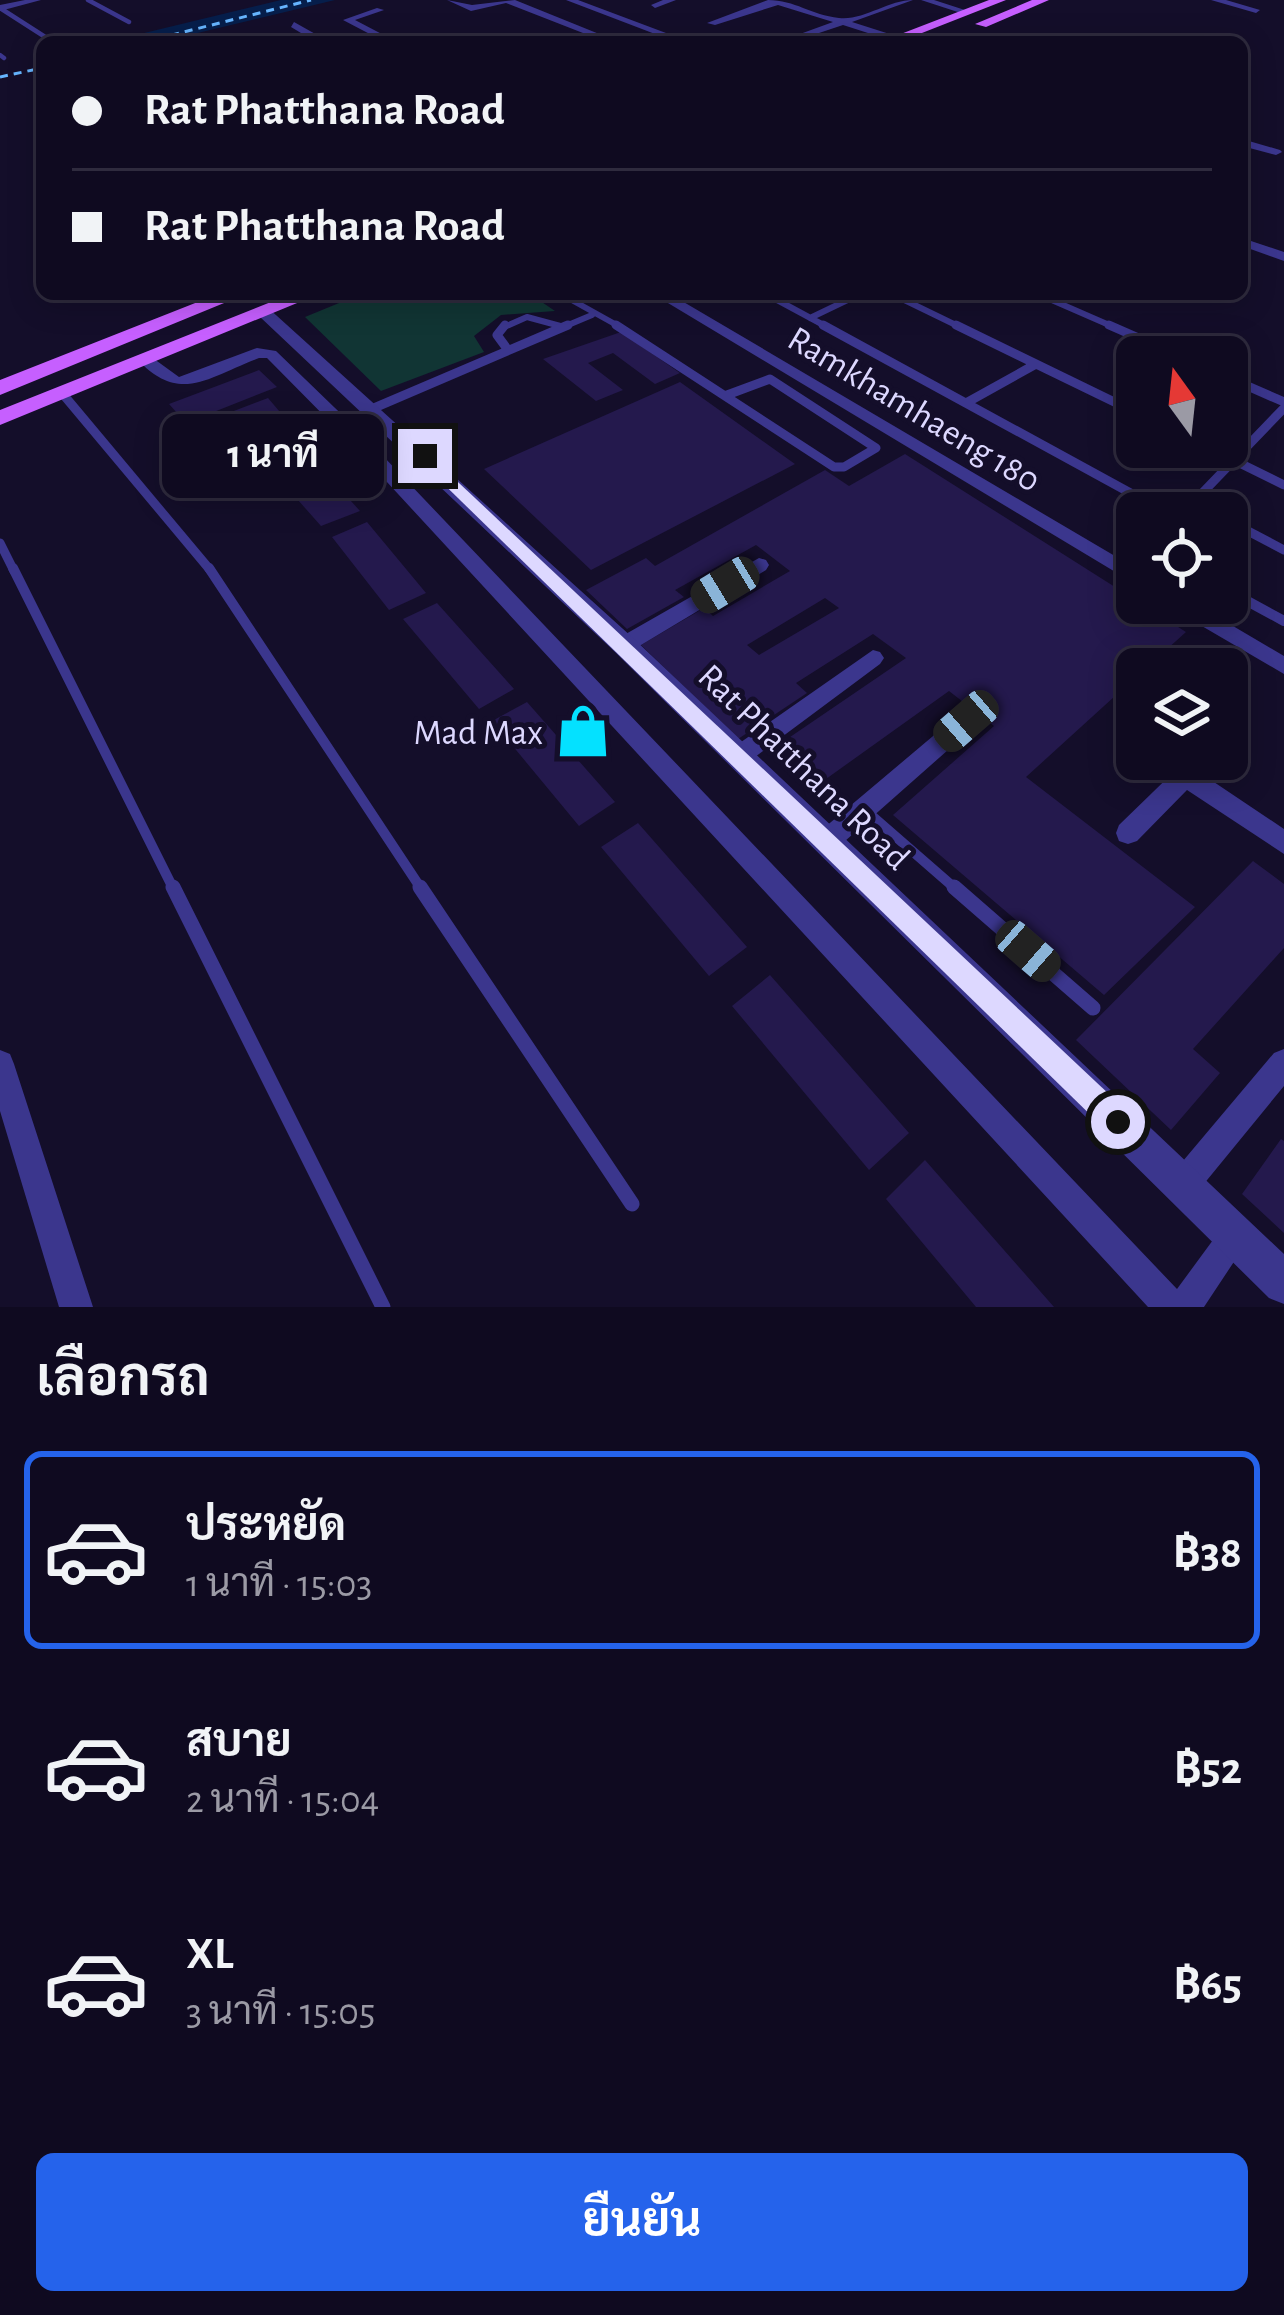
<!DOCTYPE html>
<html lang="th">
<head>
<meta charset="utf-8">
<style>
	:root { --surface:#0f0a20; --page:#1d182d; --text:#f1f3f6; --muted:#9b9aa5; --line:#2f2b3e; --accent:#2563eb }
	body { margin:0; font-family:"Alegreya Sans",Sarabun,sans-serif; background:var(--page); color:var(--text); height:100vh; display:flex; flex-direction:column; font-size:45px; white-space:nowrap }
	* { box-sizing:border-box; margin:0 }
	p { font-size:39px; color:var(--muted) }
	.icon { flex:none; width:66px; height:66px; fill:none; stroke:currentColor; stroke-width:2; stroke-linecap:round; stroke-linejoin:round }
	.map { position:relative; height:1307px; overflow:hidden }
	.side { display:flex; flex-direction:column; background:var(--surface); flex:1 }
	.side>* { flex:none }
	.banner { position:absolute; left:36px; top:36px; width:1212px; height:264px; border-radius:18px; box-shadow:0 6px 30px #0003,0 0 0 3px var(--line); display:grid; align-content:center; height:264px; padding:0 36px; background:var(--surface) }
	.needle { width:78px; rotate:345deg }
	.controls { position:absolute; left:1116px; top:336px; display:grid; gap:24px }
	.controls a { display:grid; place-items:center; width:132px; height:132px; border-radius:18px; background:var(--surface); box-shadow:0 6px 30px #0003,0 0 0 3px var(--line); font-size:60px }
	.end { position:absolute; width:54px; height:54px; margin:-27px; border:15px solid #ddd8ff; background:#111; box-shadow:0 0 0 6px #111 }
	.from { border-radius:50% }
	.bubble { position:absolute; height:84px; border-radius:18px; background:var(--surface); box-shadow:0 6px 30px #0003,0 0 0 3px var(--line); font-size:39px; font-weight:700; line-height:84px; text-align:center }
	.car { position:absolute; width:36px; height:72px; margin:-36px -18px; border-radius:15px; box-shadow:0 0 9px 3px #0007; background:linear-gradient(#222 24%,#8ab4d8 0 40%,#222 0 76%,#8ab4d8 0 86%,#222 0) }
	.banner b { display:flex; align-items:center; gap:42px; height:114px; font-size:45px }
	.banner b+b { border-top:3px solid var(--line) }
	.banner i { width:30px; height:30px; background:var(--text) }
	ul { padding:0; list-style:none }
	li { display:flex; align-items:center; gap:36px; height:198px; margin:0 24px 18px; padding:0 12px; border:6px solid transparent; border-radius:18px }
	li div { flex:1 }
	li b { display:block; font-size:45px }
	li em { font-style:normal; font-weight:700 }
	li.current { border-color:var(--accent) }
	li>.icon { width:108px; height:108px; stroke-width:1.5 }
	h2 { padding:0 36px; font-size:54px; line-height:144px }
	.cta { display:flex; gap:24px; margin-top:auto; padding:24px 36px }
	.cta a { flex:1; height:138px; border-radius:18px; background:var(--accent); color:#fff; font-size:48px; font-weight:700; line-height:138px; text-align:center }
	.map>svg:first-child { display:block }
	.green { fill:#113534 }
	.water { fill:#061e4b }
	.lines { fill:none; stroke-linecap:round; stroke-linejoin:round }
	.ferry { stroke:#66b5ff; stroke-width:3; stroke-dasharray:8 6; stroke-linecap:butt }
	.building { fill:#24194d; fill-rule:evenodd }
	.service-far4 { stroke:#3b368d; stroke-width:4.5 }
	.service-far3 { stroke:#3b368d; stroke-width:6 }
	.service-far2 { stroke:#3b368d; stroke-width:9 }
	.service-far1 { stroke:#3b368d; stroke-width:10 }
	.service { stroke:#3b368d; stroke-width:15 }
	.minor { fill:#3b368d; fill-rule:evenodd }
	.tertiary { fill:#3b368d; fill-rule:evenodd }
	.primary { fill:#c65fff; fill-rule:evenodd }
	.route { fill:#ddd8ff }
	.labels { text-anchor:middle; stroke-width:10; stroke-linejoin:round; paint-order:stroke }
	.street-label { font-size:36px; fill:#ddd8ff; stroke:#140e2a }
	.poi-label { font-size:36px; fill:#ddd8ff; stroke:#140e2a; text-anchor:end }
</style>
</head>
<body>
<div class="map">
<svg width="1284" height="1307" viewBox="0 0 1284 1307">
	<rect width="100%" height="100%" fill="#140e2a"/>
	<path class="green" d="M 361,294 L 530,294 L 555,311 L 501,315 L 474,336 L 484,352 L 381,391 L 305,317 Z"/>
	<path class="water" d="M 281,0 L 335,0 L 160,42 L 107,42 Z"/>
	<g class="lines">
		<path class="ferry" d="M 144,42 L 311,0
			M 0,77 L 42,68"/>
	</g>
	<path class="building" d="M 621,332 L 680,373 L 655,384 L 613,353 L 588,363 L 623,390 L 596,401 L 543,359 Z
		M 259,370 L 277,387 L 186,423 L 169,404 Z
		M 680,382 L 795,464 L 591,570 L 484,469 Z
		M 268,398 L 303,439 L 257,455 L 226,414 Z
		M 304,449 L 360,511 L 321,526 L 266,464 Z
		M 905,454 L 1186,632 L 1145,669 L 1137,669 L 1137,676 L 1026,777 L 1195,907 L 1104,995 L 893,815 L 994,726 L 949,691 L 812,789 L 771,750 L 906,658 L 873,634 L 796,683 L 807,693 L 738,739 L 641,645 L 704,608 L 713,616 L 790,571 L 756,545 L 675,590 L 684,597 L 627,629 L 586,590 L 646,558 L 655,566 L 825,470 L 849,486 ZM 825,598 L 839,608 L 759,655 L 747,645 Z
		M 367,522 L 426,593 L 389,610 L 332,537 Z
		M 437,603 L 514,689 L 479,709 L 403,619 Z
		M 527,702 L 615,802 L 579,826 L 492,721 Z
		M 638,823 L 747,947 L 709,976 L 601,847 Z
		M 1253,861 L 1284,884 L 1284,948 L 1193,1049 L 1220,1073 L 1171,1130 L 1076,1040 Z
		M 770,975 L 909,1133 L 869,1170 L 732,1006 Z
		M 1281,1139 L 1284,1141 L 1284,1233 L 1242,1194 Z
		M 925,1160 L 1054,1307 L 976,1307 L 886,1199 Z"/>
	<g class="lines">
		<path class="service-far4" d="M 88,0 L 129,22
			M 0,8 L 53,42
			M 944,38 L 960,42
			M 0,55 L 4,58"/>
		<path class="service-far3" d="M 561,294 L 622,328
			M 766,294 L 829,328
			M 892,294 L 962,328
			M 1038,294 L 1116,328
			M 810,318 L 860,294
			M 502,328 L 527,317 L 564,327
			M 561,328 L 592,315"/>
		<path class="service-far2" d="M 505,325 L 497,335 L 508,350
			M 616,325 L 834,467 L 844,467 L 876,448 L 770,379 L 727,395
			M 823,325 L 1167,513
			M 956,325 L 1137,413
			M 1109,325 L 1182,357
			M 1227,377 L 1284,402
			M 62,393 L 211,571
			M 966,403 L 1036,364
			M 374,408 L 568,325
			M 1207,447 L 1284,485
			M 1192,502 L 1213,513
			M 1183,513 L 1284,408
			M 1227,520 L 1284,550
			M 1125,533 L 1137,540
			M 0,543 L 14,571"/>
		<path class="service-far1" d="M 13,568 L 174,890
			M 209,568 L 422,890
			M 1227,590 L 1284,621
			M 864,809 L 957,890"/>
		<path class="service" d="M 173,887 L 383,1307
			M 420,887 L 632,1204
			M 954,887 L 1093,1008"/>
		<path class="minor" d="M 25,0 L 41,0 L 0,11 L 0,5 Z
			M 447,0 L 472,5 L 515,0 L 619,42 L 606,42 L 506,3 L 471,11 Z
			M 566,0 L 578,0 L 690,42 L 676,42 Z
			M 663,0 L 676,0 L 655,8 L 651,5 Z
			M 768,0 C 795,0 811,15 839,18 C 863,21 888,0 913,0 L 852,22 L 899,37 L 896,42 L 843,25 L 792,42 L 778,42 L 833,22 L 778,5 L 715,25 L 707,23 Z
			M 921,0 L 934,0 L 971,12 L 967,15 Z
			M 1211,0 L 1226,0 L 1260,10 L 1256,13 Z
			M 377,8 L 384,10 L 355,20 L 397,42 L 385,42 L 343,20 Z
			M 294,22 L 326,40 L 328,42 L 316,42 L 291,27 Z
			M 232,34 L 244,42 L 233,42 L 227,37 Z
			M 1242,139 L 1280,150 L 1282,152 L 1276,155 L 1242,146 Z
			M 1242,238 L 1284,252 L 1284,261 L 1242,246 Z
			M 653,294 L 670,294 L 1137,569 L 1137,585 Z
			M 257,348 L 276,351 L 363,435 L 1177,1289 L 1224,1225 L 1235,1220 L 1246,1225 L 1251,1236 L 1204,1307 L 1148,1307 L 351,443 L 267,358 L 259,358 C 208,377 180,405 137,359 L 140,356 L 150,356 L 179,377 Z
			M 759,558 L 766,560 L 769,565 L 766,570 L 631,651 L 617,651 L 614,645 L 617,639 Z
			M 1168,603 L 1194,603 L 1284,656 L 1284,674 L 1171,608 Z
			M 873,650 L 880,652 L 884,658 L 880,664 L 747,763 L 739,765 L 731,763 L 728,756 L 731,749 Z
			M 1238,710 L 1246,713 L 1249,719 L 1235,737 L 1227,740 L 1227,716 Z
			M 966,712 L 974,715 L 977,721 L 974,727 L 836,849 L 827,852 L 818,849 L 815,841 L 818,833 L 958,715 Z
			M 1187,759 L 1213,759 L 1202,774 L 1284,829 L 1284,854 L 1187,790 L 1137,841 L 1128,844 L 1119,841 L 1116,833 L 1119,825 Z
			M 1284,1049 L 1284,1086 L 1194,1196 L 1183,1201 L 1172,1196 L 1167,1185 L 1172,1174 L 1274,1053 Z
			M 0,1050 L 10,1054 L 14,1064 L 93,1307 L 59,1307 L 0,1111 Z"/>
		<path class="tertiary" d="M 266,306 L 633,638 L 1284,1254 L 1284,1304 L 1269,1298 L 615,652 L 259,316 L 259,308 Z"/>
		<path class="primary" d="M 989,0 L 1006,0 L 899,42 L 880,42 Z
			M 1032,0 L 1049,0 L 986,27 L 975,24 Z
			M 218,294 L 246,294 L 0,395 L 0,380 Z
			M 291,294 L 319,294 L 0,425 L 0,410 Z"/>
	</g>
	<path class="route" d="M 425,451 L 1128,1112 L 1132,1122 L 1128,1132 L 1118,1136 L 1108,1132 L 419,460 L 417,456 Z"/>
	<defs>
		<symbol id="shop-bare" viewBox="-9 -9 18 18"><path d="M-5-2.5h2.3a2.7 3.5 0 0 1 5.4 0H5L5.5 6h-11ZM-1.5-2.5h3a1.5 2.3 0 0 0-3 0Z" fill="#04e1ff" stroke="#140e2a" stroke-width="2.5" paint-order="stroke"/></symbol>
	</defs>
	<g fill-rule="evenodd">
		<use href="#shop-bare" x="545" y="693" width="76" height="76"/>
	</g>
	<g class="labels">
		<g class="street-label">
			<text transform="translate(915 408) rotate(31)" y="13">Ramkhamhaeng 180</text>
			<text transform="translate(805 766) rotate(44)" y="13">Rat Phatthana Road</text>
		</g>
		<g class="poi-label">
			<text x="543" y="744">Mad Max</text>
		</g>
	</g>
</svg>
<div class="controls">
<a><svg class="needle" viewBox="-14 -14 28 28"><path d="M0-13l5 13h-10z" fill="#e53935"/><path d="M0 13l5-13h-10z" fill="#9b9aa5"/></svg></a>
<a><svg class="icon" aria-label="locate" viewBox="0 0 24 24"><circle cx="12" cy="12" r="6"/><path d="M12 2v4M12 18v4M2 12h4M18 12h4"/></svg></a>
<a><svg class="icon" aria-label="layers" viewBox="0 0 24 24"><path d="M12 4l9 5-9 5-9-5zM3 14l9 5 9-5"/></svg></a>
</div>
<i class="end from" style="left:1118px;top:1122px"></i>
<i class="end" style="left:425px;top:456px"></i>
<div class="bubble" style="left:162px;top:414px;width:222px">1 นาที</div>
<i class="car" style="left:725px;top:585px;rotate:239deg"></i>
<i class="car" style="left:966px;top:721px;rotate:229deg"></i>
<i class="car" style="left:1028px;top:951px;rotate:131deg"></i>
<div class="banner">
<b><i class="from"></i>Rat Phatthana Road</b>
<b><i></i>Rat Phatthana Road</b>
</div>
</div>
<section class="side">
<h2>เลือกรถ</h2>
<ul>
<li class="current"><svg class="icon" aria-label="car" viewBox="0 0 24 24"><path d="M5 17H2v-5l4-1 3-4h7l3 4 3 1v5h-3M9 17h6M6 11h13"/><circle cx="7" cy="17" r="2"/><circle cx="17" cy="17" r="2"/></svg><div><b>ประหยัด</b><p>1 นาที · 15:03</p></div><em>฿38</em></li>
<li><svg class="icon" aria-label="car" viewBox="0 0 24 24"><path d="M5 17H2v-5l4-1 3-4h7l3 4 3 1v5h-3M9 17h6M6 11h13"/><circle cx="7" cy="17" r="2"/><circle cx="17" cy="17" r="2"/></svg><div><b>สบาย</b><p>2 นาที · 15:04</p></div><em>฿52</em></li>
<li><svg class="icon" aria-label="car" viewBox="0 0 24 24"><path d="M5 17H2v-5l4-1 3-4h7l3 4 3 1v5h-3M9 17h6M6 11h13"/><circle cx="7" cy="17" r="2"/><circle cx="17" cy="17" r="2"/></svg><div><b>XL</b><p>3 นาที · 15:05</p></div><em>฿65</em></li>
</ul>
<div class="cta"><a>ยืนยัน</a></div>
</section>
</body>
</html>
